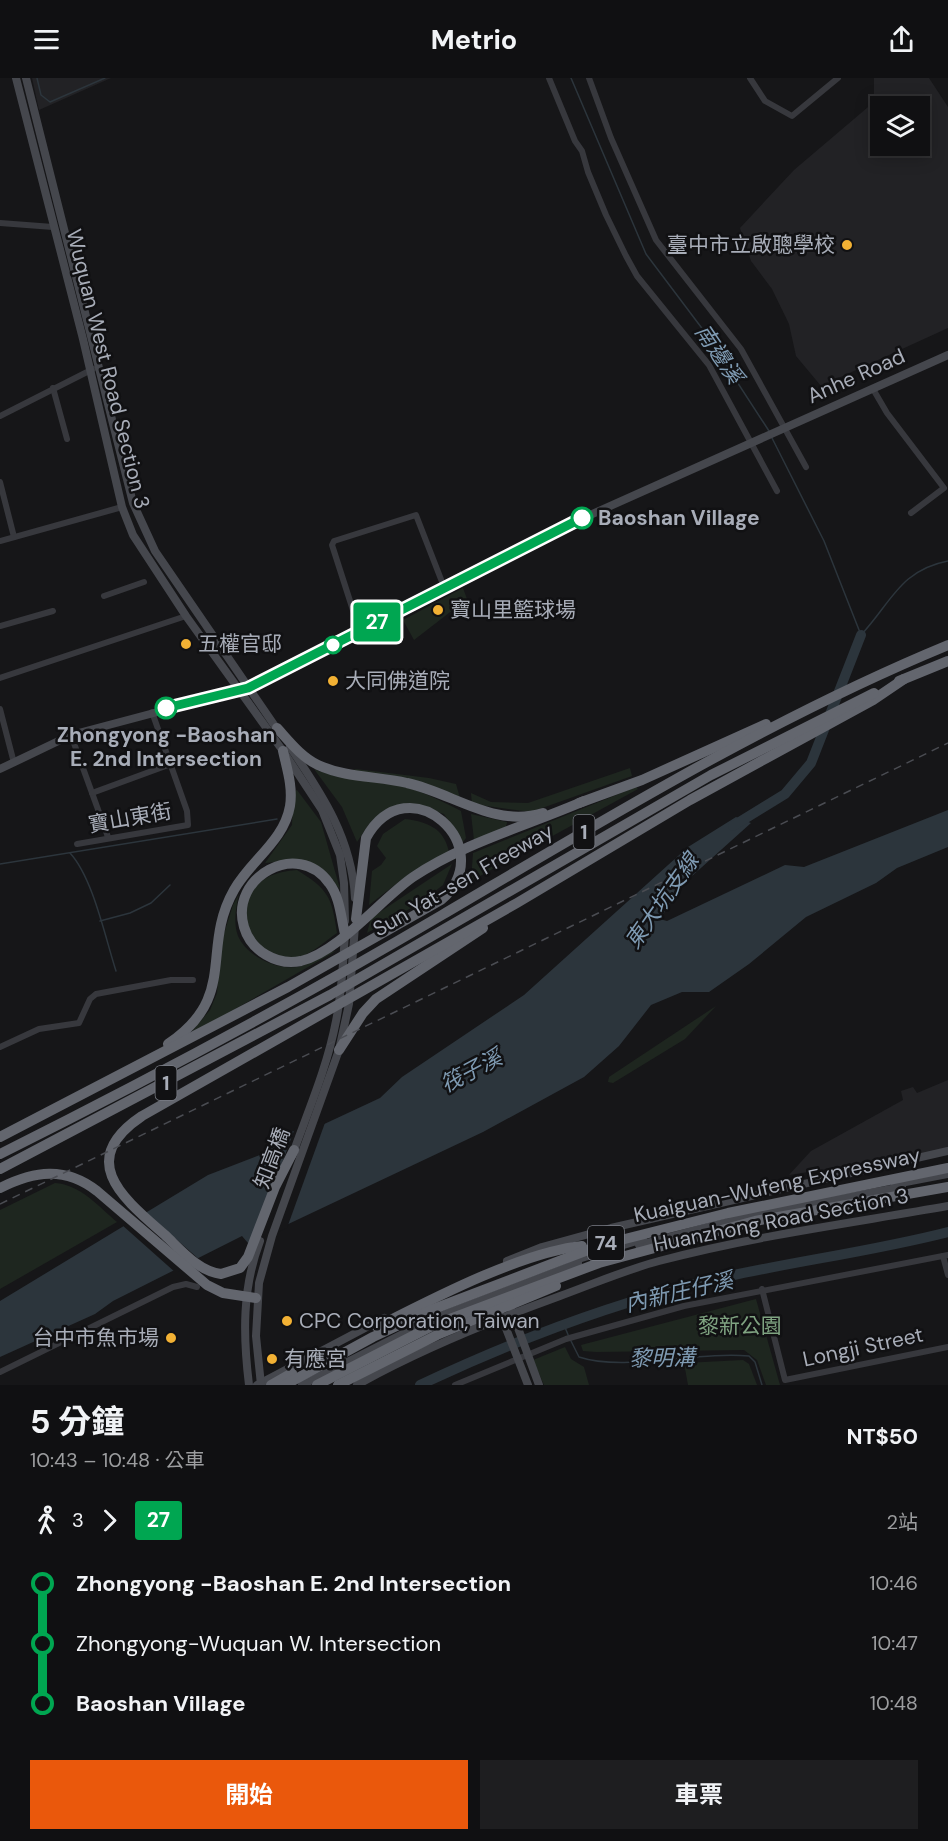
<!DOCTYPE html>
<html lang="zh-TW">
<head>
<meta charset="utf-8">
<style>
	body { margin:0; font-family:"DM Sans","Noto Sans TC",sans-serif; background:#1e1e20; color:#f1f3f6; height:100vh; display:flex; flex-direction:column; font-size:22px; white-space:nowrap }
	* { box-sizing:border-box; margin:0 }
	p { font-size:20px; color:#9c9d9f }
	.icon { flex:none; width:33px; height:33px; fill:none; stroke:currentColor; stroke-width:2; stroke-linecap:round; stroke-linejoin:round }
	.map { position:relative; height:1307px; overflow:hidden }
	.details { display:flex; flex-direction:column; background:#101012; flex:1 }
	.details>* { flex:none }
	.badge { padding:0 12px; border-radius:4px; font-size:21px; line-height:39px }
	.buttons { position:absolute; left:870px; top:18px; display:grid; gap:12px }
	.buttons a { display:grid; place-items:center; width:60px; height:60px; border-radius:0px; background:#101012; box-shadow:0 3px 15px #0003,0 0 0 2px #303032; font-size:30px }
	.map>.badge { position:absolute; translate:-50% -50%; box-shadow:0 0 0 3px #fff }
	.legs { display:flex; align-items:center; gap:9px; height:66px; padding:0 30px; font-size:20px }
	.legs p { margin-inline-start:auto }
	.headline { display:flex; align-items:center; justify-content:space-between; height:102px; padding:0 30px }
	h1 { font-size:33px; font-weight:700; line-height:45px }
	.cta { display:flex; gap:12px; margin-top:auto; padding:12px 30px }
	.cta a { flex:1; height:69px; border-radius:0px; background:#ea580c; color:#fff; font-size:24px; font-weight:700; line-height:69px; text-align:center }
	.cta a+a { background:#1e1e20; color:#f1f3f6 }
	ul { padding:0 30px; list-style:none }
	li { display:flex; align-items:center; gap:21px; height:60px; font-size:22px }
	li i { display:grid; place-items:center; width:9px; height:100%; margin:0 8px; background:currentColor }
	li i::after { content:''; width:15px; height:15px; margin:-8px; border:4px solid; border-radius:50%; background:#101012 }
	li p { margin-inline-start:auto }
	li:first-child i { background:linear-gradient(#0000 50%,currentColor 0) }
	li:last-child i { background:linear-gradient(currentColor 50%,#0000 0) }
	header { display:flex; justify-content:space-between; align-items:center; height:78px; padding:0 30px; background:#101012; font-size:27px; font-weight:700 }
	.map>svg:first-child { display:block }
	.built { fill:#222225; fill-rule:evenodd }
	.green { fill:#1e261f }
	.water { fill:#2c353c }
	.pier { fill:#161618 }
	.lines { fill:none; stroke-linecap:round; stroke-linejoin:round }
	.stream { stroke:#2c353c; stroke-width:1.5 }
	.river { stroke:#2c353c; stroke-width:10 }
	.street { stroke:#37383d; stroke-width:6 }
	.secondary { stroke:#45474d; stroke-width:8 }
	.highway { stroke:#63666e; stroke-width:10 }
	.rail { stroke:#4a4c52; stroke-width:1.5; stroke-dasharray:8 6; stroke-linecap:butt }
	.line-1-casing { stroke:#fff; stroke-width:14 }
	.line-1 { stroke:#00a651; stroke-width:9 }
	.poi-dot { fill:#f2b134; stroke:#111113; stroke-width:2 }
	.stop-1-dot { fill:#fff; stroke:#00a651; stroke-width:3 }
	.labels { text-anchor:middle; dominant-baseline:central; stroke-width:5; stroke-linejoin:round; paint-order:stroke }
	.shield { fill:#111113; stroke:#7b7e86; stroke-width:1.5 }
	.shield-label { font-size:20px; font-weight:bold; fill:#a8adb8 }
	.poi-label { font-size:21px; fill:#a8adb8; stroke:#111113; text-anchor:start }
	.street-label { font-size:21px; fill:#a8adb8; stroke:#111113 }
	.stop-label { font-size:21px; font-weight:bold; fill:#a8adb8; stroke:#111113; text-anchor:start }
	.park-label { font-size:21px; fill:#7fa381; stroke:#111113 }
	.water-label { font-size:22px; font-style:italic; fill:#7f9bb3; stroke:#111113 }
</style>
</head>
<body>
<header><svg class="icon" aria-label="menu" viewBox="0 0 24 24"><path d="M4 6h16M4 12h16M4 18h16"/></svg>Metrio<svg class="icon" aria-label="share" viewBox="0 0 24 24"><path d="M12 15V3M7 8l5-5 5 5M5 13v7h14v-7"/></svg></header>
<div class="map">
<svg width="948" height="1307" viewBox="0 0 948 1307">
	<rect width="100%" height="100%" fill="#161618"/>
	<g class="built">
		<path d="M32 0H111L39 32Z"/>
		<path d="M874 0H929L948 29V250L821 308 796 278 789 246 772 211 751 183 740 150 794 92 874 24ZM880 28H920V68H880Z"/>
		<path d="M948 1002V1072L789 1097 811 1073 903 1022 901 1013 913 1009 917 1015Z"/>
	</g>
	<g class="green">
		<path d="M463 510 467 521 414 562 403 542Z"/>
		<path d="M630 690 632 698 531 734 472 726 471 715 491 724 528 725Z"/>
		<path d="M314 691C341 702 360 700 387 705 414 709 438 721 461 733L466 760 463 764 444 736 407 725 384 735 369 746 357 764 342 729Z"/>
		<path d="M356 691 429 700 456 706 460 720 353 692Z"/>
		<path d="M636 709 638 711 471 803 473 775Z"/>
		<path d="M297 712 321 744 340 811C315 786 300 780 265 785L292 747 293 714Z"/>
		<path d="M471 736 507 744 506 749 474 762Z"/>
		<path d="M405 741C428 744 444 750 449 774L409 796 369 827 372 793 381 787 386 780 377 768 383 756Z"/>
		<path d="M452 786 443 807 418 826 367 855 371 840Z"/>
		<path d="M297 792C328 811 332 819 337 855 324 864 309 879 293 880 239 882 220 796 297 792Z"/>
		<path d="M239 816C236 828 233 845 238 858 247 879 280 894 302 888 313 884 324 875 336 873L188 958 210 932 217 915 221 865 233 827Z"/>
		<path d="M716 928 685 961 613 1005 608 1004 609 999Z"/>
		<path d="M55 1105C81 1107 98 1128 117 1144L0 1211V1132Z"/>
		<path d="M756 1221 780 1307H766L757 1282 744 1272 596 1274 583 1273 581 1267Z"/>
		<path d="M565 1269 571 1281 584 1289 589 1307H544L533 1282Z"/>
		<path d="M743 1282 749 1286 757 1307H688L684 1285Z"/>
	</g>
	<path class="water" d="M948 732V769L897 790 876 805 806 839 749 886 709 914H682L651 927 619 968 584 999 483 1054 248 1165 242 1158 113 1223 95 1236 0 1279V1223L208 1097 265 1075 282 1057 306 1049 320 1048 380 1020 402 999 524 917 688 769 736 739 751 745 682 807 660 841 667 843 785 787 804 789Z"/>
	<g class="pier">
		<path d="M326 1042 287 1150 252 1166 295 1050Z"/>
		<path d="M145 1134 200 1182 199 1183 176 1195 122 1147Z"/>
	</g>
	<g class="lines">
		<g class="stream">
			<path d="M37 0 41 17 50 24 105 0"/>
			<path d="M571 0 646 176 704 253 769 353"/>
			<path d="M772 360 824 463 861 557C891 525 900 492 948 483"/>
			<path d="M70 775C93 800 105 859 116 893"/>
			<path d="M0 786 277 741"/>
			<path d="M100 843 130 835 151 825 170 807"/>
			<path d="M564 1247 569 1259"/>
			<path d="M571 1263 579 1279C624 1294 698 1273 749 1278L755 1284 762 1307"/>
		</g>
		<g class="river">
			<path d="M733 748 785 716 811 685 861 557"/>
			<path d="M420 1307C509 1265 602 1229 698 1205 780 1185 866 1175 948 1154"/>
		</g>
		<g class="street">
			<path d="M549 0 575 63 582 73 588 94 606 137 626 178 637 198 709 287 777 413"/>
			<path d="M589 0 611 60 656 162 741 271 806 389"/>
			<path d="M750 0 765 23 792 38 838 0"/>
			<path d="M0 145 53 149"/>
			<path d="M53 310 67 361"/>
			<path d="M873 311 887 335 944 410 911 435"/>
			<path d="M0 338 93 291"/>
			<path d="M0 404 14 459"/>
			<path d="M0 463 122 429"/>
			<path d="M104 518 144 504"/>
			<path d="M0 548 53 533"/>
			<path d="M360 554 332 467 334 463 416 437 444 509"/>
			<path d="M0 600 186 538"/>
			<path d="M0 631 14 685"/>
			<path d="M71 657 108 759"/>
			<path d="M92 715 171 686"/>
			<path d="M77 766 188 747 187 733 152 634"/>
			<path d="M0 969 39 951 79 945 90 921 96 916 171 902H193"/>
			<path d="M943 1178 948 1197"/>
			<path d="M762 1211 785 1302 948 1269"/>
			<path d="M0 1294 173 1209 186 1206 197 1209"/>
			<path d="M455 1307 566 1261 684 1228 948 1177"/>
		</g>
		<g class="secondary">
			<path d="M16 0 83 261 122 429 133 457 186 538 283 673 322 732 340 777 344 805 345 843"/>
			<path d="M26 0 133 425 155 473 279 654"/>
			<path d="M290 669C322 716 352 761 355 820"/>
			<path d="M0 691 71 657 248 610 561 450 948 277"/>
			<path d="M292 1078C308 1033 327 990 336 943 342 914 343 884 345 856"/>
			<path d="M895 1106 948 1096"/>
			<path d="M639 1167 753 1137 902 1109"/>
			<path d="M507 1183 542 1169 611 1150 948 1073"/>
			<path d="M572 1183 643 1161"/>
			<path d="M511 1231 539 1307"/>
			<path d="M500 1235 528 1307"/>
			<path d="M249 1307C243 1258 242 1210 260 1163"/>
			<path d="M257 1307 384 1240"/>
			<path d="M261 1307 256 1258 259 1205 272 1158 339 972 349 926 355 848"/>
			<path d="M302 1307 432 1241 578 1185"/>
			<path d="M357 1307C421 1271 491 1243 560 1218 593 1206 625 1192 659 1183 753 1158 852 1145 948 1128"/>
		</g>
		<g class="highway">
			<path d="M899 603 948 583"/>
			<path d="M277 650C289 663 301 679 318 687 346 700 378 698 407 705 453 715 494 750 543 735"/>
			<path d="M579 725 642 702 766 646"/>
			<path d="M345 856C341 840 340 819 329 805 298 761 229 799 244 849 251 873 277 888 301 883 339 874 381 821 413 799 463 765 529 747 584 723"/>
			<path d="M168 966C239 918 200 872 234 812 251 782 284 763 290 728 293 709 287 691 283 673"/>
			<path d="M339 972 363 935 376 921 483 850"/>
			<path d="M0 1059 288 909 441 822C502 770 408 684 366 760L356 841"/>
			<path d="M294 1072 275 1109 248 1179 240 1190 221 1196C198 1193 181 1172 165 1157 124 1121 75 1083 142 1038L517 825 690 722 873 622 904 601"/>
			<path d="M0 1076C150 1001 298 922 442 837 607 740 771 640 948 567"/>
			<path d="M0 1091 330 917 711 697 874 615"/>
			<path d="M0 1110C34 1093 65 1088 97 1113L207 1207 223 1215 256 1220"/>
			<path d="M377 1249C432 1221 522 1174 582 1168"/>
			<path d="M271 1307 292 1295"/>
			<path d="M285 1307 373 1259 431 1232 601 1167 728 1135 948 1090"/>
			<path d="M317 1307 434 1247 599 1185 755 1143 948 1109"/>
			<path d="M338 1307 437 1257 556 1208"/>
		</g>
		<path class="rail" d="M0 1126 948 665"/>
	</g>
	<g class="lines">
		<g class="line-1-casing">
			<path id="line-1" d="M166 630 248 610 582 440"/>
		</g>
		<use href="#line-1" class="line-1"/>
	</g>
	<g class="poi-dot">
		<circle cx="847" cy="167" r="6"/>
		<circle cx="438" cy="532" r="6"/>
		<circle cx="186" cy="566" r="6"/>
		<circle cx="333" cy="603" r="6"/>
		<circle cx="287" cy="1243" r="6"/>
		<circle cx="171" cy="1260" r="6"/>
		<circle cx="272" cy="1281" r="6"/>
	</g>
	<g class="stop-1-dot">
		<circle cx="582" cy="440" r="10"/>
		<circle cx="333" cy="567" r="8"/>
		<circle cx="166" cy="630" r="10"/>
	</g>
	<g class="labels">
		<g class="shield">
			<rect x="573.5" y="737" width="21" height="34" rx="4.5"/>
			<rect x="155.5" y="988" width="21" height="34" rx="4.5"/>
			<rect x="588" y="1148" width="36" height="34" rx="4.5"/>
		</g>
		<g class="shield-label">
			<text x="584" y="754">1</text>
			<text x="166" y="1005">1</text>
			<text x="606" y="1165">74</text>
		</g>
		<g class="poi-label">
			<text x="835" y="167" text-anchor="end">臺中市立啟聰學校</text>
			<text x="450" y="532">寶山里籃球場</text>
			<text x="198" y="566">五權官邸</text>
			<text x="345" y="603">大同佛道院</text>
			<text x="299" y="1243">CPC Corporation, Taiwan</text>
			<text x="159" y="1260" text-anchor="end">台中市魚市場</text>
			<text x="284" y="1281">有應宮</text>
		</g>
		<g class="street-label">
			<text transform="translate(108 291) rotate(76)">Wuquan West Road Section 3</text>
			<text transform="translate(856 298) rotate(-24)">Anhe Road</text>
			<text transform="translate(130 740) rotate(-10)">寶山東街</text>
			<text transform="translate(463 802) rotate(-30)">Sun Yat-sen Freeway</text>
			<text transform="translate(272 1080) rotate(-69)">知高橋</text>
			<text transform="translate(777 1107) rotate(-12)">Kuaiguan-Wufeng Expressway</text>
			<text transform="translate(781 1142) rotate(-11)">Huanzhong Road Section 3</text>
			<text transform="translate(863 1269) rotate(-12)">Longji Street</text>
		</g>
		<g class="stop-label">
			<text x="598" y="440">Baoshan Village</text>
			<text x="166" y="657" text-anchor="middle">Zhongyong -Baoshan<tspan x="166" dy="24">E. 2nd Intersection</tspan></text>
		</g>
		<g class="park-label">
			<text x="740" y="1248">黎新公園</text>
		</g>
		<g class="water-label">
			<text transform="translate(719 276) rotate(56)">南邊溪</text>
			<text transform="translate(662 823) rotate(-55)">東大坑支線</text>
			<text transform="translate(471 993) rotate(-28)">筏子溪</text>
			<text transform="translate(679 1214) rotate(-13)">內新庄仔溪</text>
			<text transform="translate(662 1280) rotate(-1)">黎明溝</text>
		</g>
	</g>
</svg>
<div class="buttons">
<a><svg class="icon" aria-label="layers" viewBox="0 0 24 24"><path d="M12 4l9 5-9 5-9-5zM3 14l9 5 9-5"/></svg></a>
</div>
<b class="badge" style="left:377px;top:544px;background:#00a651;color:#fff">27</b>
</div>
<section class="details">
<div class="headline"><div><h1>5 分鐘</h1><p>10:43 – 10:48 · 公車</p></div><b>NT$50</b></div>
<div class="legs"><svg class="icon" aria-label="walk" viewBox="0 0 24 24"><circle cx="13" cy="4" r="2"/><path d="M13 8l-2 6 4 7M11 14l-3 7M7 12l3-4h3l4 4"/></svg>3<svg class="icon" aria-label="forward" viewBox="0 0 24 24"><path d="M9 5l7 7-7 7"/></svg><b class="badge" style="background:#00a651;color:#fff">27</b><p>2站</p></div>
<ul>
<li><i style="color:#00a651"></i><b>Zhongyong -Baoshan E. 2nd Intersection</b><p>10:46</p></li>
<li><i style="color:#00a651"></i><span>Zhongyong-Wuquan W. Intersection</span><p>10:47</p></li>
<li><i style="color:#00a651"></i><b>Baoshan Village</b><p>10:48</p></li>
</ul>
<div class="cta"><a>開始</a><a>車票</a></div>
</section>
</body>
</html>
